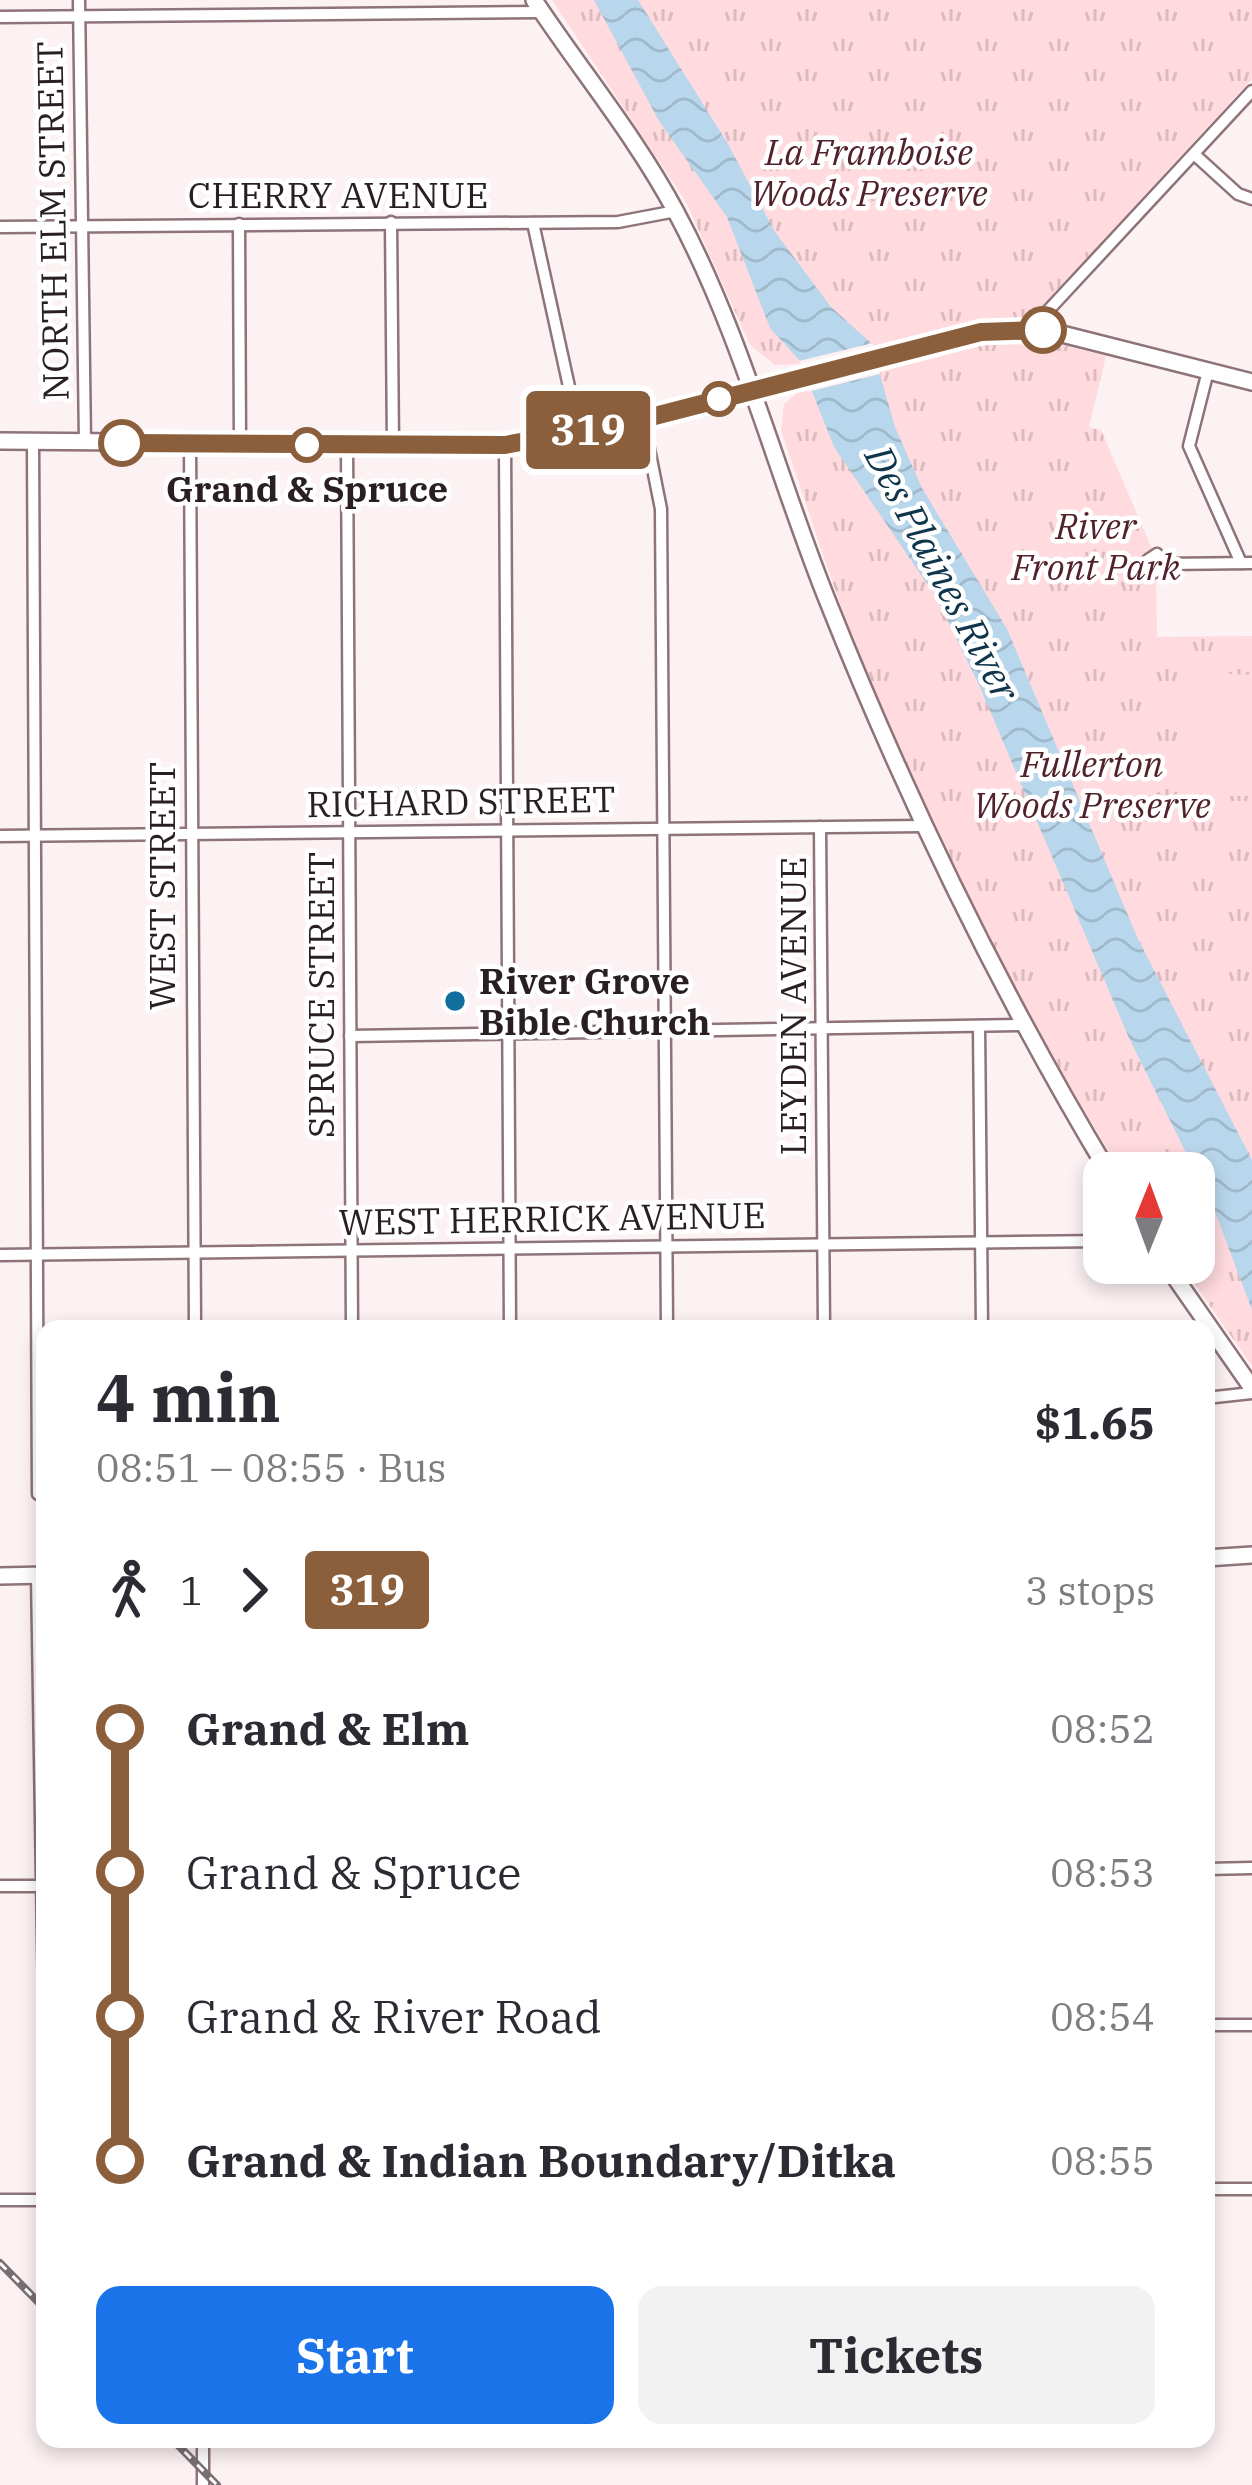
<!DOCTYPE html>
<html lang="en">
<head>
<meta charset="utf-8">
<style>
	body { margin:0; font-family:"IBM Plex Serif",serif; background:#f2f2f3; color:#2b2b33; height:100vh; display:flex; flex-direction:column; font-size:45px; white-space:nowrap }
	* { box-sizing:border-box; margin:0 }
	p { font-size:39px; color:#7c7c81 }
	.icon { flex:none; width:66px; height:66px; fill:none; stroke:currentColor; stroke-width:2; stroke-linecap:round; stroke-linejoin:round }
	.map { position:relative; flex:1; overflow:hidden }
	.drawer { position:absolute; left:36px; top:1320px; width:1179px; height:1128px; display:flex; flex-direction:column; background:#fff; border-radius:24px; box-shadow:0 6px 18px #0003 }
	.drawer>* { flex:none }
	.badge { padding:0 24px; border-radius:9px; font-size:42px; line-height:78px }
	.needle { width:78px; rotate:1deg }
	.fabs { position:absolute; left:1083px; top:1152px; display:grid; gap:24px }
	.fabs a { display:grid; place-items:center; width:132px; height:132px; border-radius:24px; background:#fff; box-shadow:0 6px 18px #0003; font-size:60px }
	.map>.badge { position:absolute; translate:-50% -50%; box-shadow:0 0 0 6px #fff }
	.legs { display:flex; align-items:center; gap:18px; height:132px; padding:0 60px; font-size:39px }
	.legs p { margin-inline-start:auto }
	.head { display:flex; align-items:center; justify-content:space-between; height:204px; padding:0 60px }
	h1 { font-size:66px; font-weight:700; line-height:90px }
	.button { display:flex; gap:24px; margin-top:auto; padding:24px 60px }
	.button a { flex:1; height:138px; border-radius:24px; background:#1a73e8; color:#fff; font-size:48px; font-weight:700; line-height:138px; text-align:center }
	.button a+a { background:#f2f2f3; color:#2b2b33 }
	ul { padding:0 60px; list-style:none }
	li { display:flex; align-items:center; gap:42px; height:144px; font-size:45px }
	li i { display:grid; place-items:center; width:18px; height:100%; margin:0 15px; background:currentColor }
	li i::after { content:''; width:30px; height:30px; margin:-15px; border:9px solid; border-radius:50%; background:#fff }
	li p { margin-inline-start:auto }
	li:first-child i { background:linear-gradient(#0000 50%,currentColor 0) }
	li:last-child i { background:linear-gradient(currentColor 50%,#0000 0) }
	.map>svg:first-child { display:block }
	.park { fill:url(#park-tufts) }
	.pitch { fill:#ffdade }
	.water { fill:url(#water-waves) }
	.pier { fill:#fdf2f3 }
	.lines { fill:none; stroke-linecap:round; stroke-linejoin:round }
	.street-casing { stroke:#8e7478; stroke-width:15 }
	.secondary-casing { stroke:#8e7478; stroke-width:20 }
	.street { stroke:#fff; stroke-width:10 }
	.secondary { stroke:#fff; stroke-width:15 }
	.rail-casing { stroke:#796f70; stroke-width:8 }
	.rail { stroke:#fff; stroke-width:3; stroke-dasharray:9; stroke-linecap:butt }
	.line-1-casing { stroke:#fff; stroke-width:27 }
	.line-1 { stroke:#8b5e3c; stroke-width:18 }
	.stop-1-dot { fill:#fff; stroke:#8b5e3c; stroke-width:6 }
	.poi-dot { fill:#116e9d; stroke:#fff; stroke-width:4.5 }
	.labels { text-anchor:middle; dominant-baseline:central; stroke-width:9; stroke-linejoin:round; paint-order:stroke }
	.park-label { font-size:36px; font-style:italic; fill:#52222c; stroke:#fff }
	.street-label { font-size:36px; fill:#291f20; stroke:#fff }
	.stop-label { font-size:36px; font-weight:bold; fill:#291f20; stroke:#fff }
	.poi-label { font-size:36px; font-weight:bold; fill:#291f20; stroke:#fff; text-anchor:start }
	.water-label { font-size:39px; font-style:italic; fill:#0e354b; stroke:#fff }
</style>
</head>
<body>
<div class="map">
<svg width="1252" height="2485" viewBox="0 0 1252 2485">
	<defs>
		<pattern id="park-tufts" width="24" height="20" patternUnits="userSpaceOnUse" patternTransform="scale(3)"><rect width="24" height="20" fill="#ffdade"/><path d="M3 7l-1-3M5 7V3M7 7l1-3M15 17l-1-3M17 17v-4M19 17l1-3" fill="none" stroke="#dbbbbe"/></pattern>
		<pattern id="water-waves" width="16" height="10" patternUnits="userSpaceOnUse" patternTransform="scale(3)"><rect width="16" height="10" fill="#b9d7ec"/><path d="M0 5q4-4 8 0t8 0" fill="none" stroke="#9fb8ca"/></pattern>
	</defs>
	<rect width="100%" height="100%" fill="#fdf2f3"/>
	<g class="park">
		<path d="M552 0H1252V79L1032 317 952 327 800 364 775 365 750 345 686 202Z"/>
		<path d="M1000 338 1043 340 1106 356 1089 427 1101 430 1153 551 1143 564 1156 575 1157 637 1252 636V1366L1180 1263H1194V1173H1122C1022 1012 936 841 864 665 832 589 809 509 781 431L784 404 797 393Z"/>
	</g>
	<path class="pitch" d="M1184 672 1252 675V796H1188Z"/>
	<path class="water" d="M594 0H638L728 144 775 232 831 307 871 343 895 427 922 488 1007 629 1138 939 1252 1160V1310L1214 1209 1129 1038 979 685 936 597 834 447 800 361 770 328 727 217 659 121Z"/>
	<path class="pier" d="M873 343 880 374 807 392 799 361Z"/>
	<g class="lines">
		<g class="street-casing">
			<g id="street">
				<path d="M79 0 85 442"/>
				<path d="M0 17 542 12"/>
				<path d="M1194 154 1238 194 1252 199"/>
				<path d="M391 222 393 446"/>
				<path d="M533 223 579 432"/>
				<path d="M239 224 240 444"/>
				<path d="M0 227 618 222 676 211"/>
				<path d="M1040 329 1044 315 1252 91"/>
				<path d="M1208 371 1189 446 1241 563"/>
				<path d="M643 419 661 509 667 1329"/>
				<path d="M33 441 38 1494"/>
				<path d="M190 443 195 1329"/>
				<path d="M347 445 352 1329"/>
				<path d="M505 445 510 1329"/>
				<path d="M1166 564 1157 554 1148 560 1155 572 1166 564 1252 563"/>
				<path d="M820 827 824 1329"/>
				<path d="M0 836 923 826"/>
				<path d="M979 1026 982 1329"/>
				<path d="M350 1036 1021 1025"/>
				<path d="M0 1255 1104 1241"/>
				<path d="M1206 1398 1252 1393"/>
				<path d="M37 1575 45 2063"/>
				<path d="M1206 1869 1252 1868"/>
				<path d="M0 1886H45"/>
				<path d="M1206 2025H1252"/>
				<path d="M1206 2189H1252"/>
				<path d="M0 2200H45"/>
				<path d="M203 2439V2485"/>
			</g>
		</g>
		<g class="secondary-casing">
			<g id="secondary">
				<path d="M534 0C581 71 636 137 676 212 742 335 776 473 828 602 907 800 999 990 1109 1173"/>
				<path d="M0 441 505 445 643 419 1004 328 1058 333 1252 382"/>
				<path d="M1165 1263 1252 1388"/>
				<path d="M1206 1558 1252 1555"/>
				<path d="M0 1576 45 1575"/>
			</g>
		</g>
		<use href="#street" class="street"/>
		<use href="#secondary" class="secondary"/>
		<g class="rail-casing">
			<g id="rail">
				<path d="M0 2263 45 2309"/>
				<path d="M172 2439 217 2485"/>
			</g>
		</g>
		<use href="#rail" class="rail"/>
	</g>
	<g class="lines">
		<g class="line-1-casing">
			<path id="line-1" d="M122 443 505 445 643 419 981 332 1043 330"/>
		</g>
		<use href="#line-1" class="line-1"/>
	</g>
	<g class="stop-1-dot">
		<circle cx="1043" cy="330" r="21"/>
		<circle cx="719" cy="399" r="15"/>
		<circle cx="122" cy="443" r="21"/>
		<circle cx="307" cy="445" r="15"/>
	</g>
	<circle class="poi-dot" cx="455" cy="1001" r="12"/>
	<g class="labels">
		<g class="park-label">
			<text x="869" y="151">La Framboise<tspan x="869" dy="41">Woods Preserve</tspan></text>
			<text x="1096" y="525">River<tspan x="1096" dy="41">Front Park</tspan></text>
			<text x="1092" y="763">Fullerton<tspan x="1092" dy="41">Woods Preserve</tspan></text>
		</g>
		<g class="street-label">
			<text x="338" y="194">CHERRY AVENUE</text>
			<text transform="translate(52 221) rotate(-91)">NORTH ELM STREET</text>
			<text transform="translate(461 801) rotate(-1)">RICHARD STREET</text>
			<text transform="translate(161 886) rotate(-90)">WEST STREET</text>
			<text transform="translate(320 995) rotate(-90)">SPRUCE STREET</text>
			<text transform="translate(792 1006) rotate(-90)">LEYDEN AVENUE</text>
			<text transform="translate(552 1218) rotate(-1)">WEST HERRICK AVENUE</text>
		</g>
		<g class="stop-label">
			<text x="307" y="488">Grand &amp; Spruce</text>
		</g>
		<g class="poi-label">
			<text x="479" y="980">River Grove<tspan x="479" dy="41">Bible Church</tspan></text>
		</g>
		<g class="water-label">
			<text transform="translate(943 573) rotate(62)">Des Plaines River</text>
		</g>
	</g>
</svg>
<div class="fabs">
<a><svg class="needle" viewBox="-14 -14 28 28"><path d="M0-13l5 13h-10z" fill="#e53935"/><path d="M0 13l5-13h-10z" fill="#7c7c81"/></svg></a>
</div>
<b class="badge" style="left:588px;top:430px;background:#8b5e3c;color:#fff">319</b>
<section class="drawer">
<div class="head"><div><h1>4 min</h1><p>08:51 – 08:55 · Bus</p></div><b>$1.65</b></div>
<div class="legs"><svg class="icon" aria-label="walk" viewBox="0 0 24 24"><circle cx="13" cy="4" r="2"/><path d="M13 8l-2 6 4 7M11 14l-3 7M7 12l3-4h3l4 4"/></svg>1<svg class="icon" aria-label="forward" viewBox="0 0 24 24"><path d="M9 5l7 7-7 7"/></svg><b class="badge" style="background:#8b5e3c;color:#fff">319</b><p>3 stops</p></div>
<ul>
<li><i style="color:#8b5e3c"></i><b>Grand &amp; Elm</b><p>08:52</p></li>
<li><i style="color:#8b5e3c"></i><span>Grand &amp; Spruce</span><p>08:53</p></li>
<li><i style="color:#8b5e3c"></i><span>Grand &amp; River Road</span><p>08:54</p></li>
<li><i style="color:#8b5e3c"></i><b>Grand &amp; Indian Boundary/Ditka</b><p>08:55</p></li>
</ul>
<div class="button"><a>Start</a><a>Tickets</a></div>
</section>
</div>
</body>
</html>
